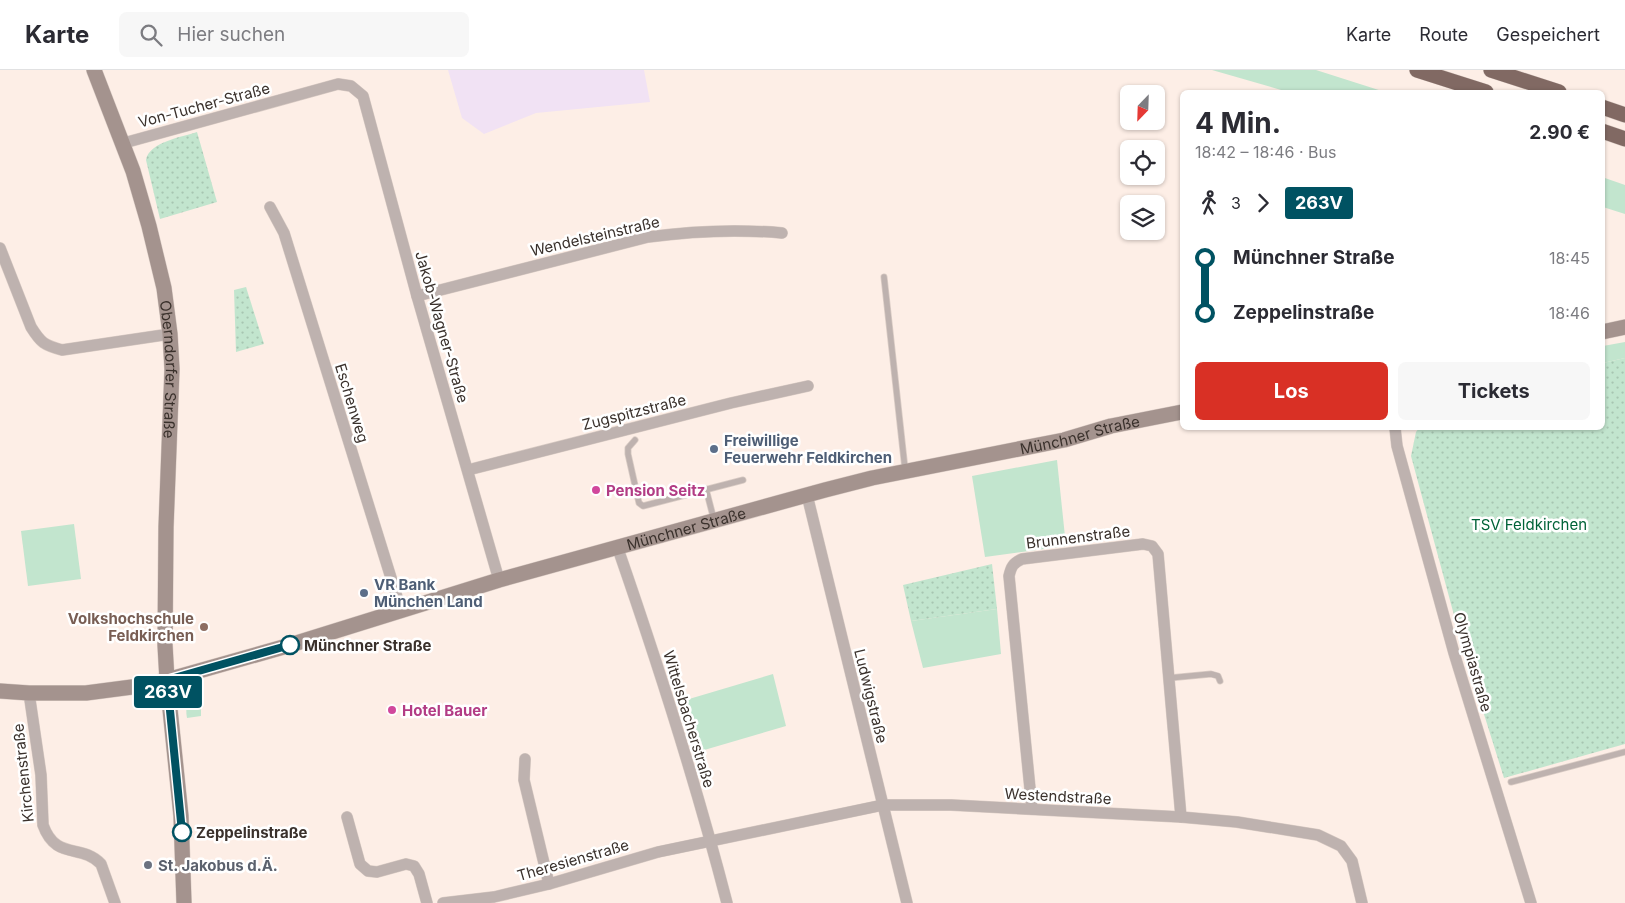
<!DOCTYPE html>
<html lang="de">
<head>
<meta charset="utf-8">
<style>
	body { margin:0; font-family:Inter,sans-serif; background:#f7f7f7; color:#2b2b33; height:100vh; display:flex; flex-direction:column; font-size:19px; white-space:nowrap }
	* { box-sizing:border-box; margin:0 }
	p { font-size:16px; color:#7c7c81 }
	.icon { flex:none; width:28px; height:28px; fill:none; stroke:currentColor; stroke-width:2; stroke-linecap:round; stroke-linejoin:round }
	.map { position:relative; flex:1; overflow:hidden }
	.details { position:absolute; left:1180px; top:20px; width:425px; height:340px; display:flex; flex-direction:column; background:#fff; border-radius:8px; box-shadow:0 1px 4px #0004 }
	.details>* { flex:none }
	.badge { padding:0 10px; border-radius:4px; font-size:18px; line-height:32px }
	.needle { width:32px; rotate:203deg }
	.controls { position:absolute; left:1120px; top:15px; display:grid; gap:10px }
	.controls a { display:grid; place-items:center; width:45px; height:45px; border-radius:8px; background:#fff; box-shadow:0 1px 4px #0004; font-size:25px }
	.map>.badge { position:absolute; translate:-50% -50%; box-shadow:0 0 0 2px #fff }
	.legs { display:flex; align-items:center; gap:8px; height:55px; padding:0 15px; font-size:16px }
	.legs p { margin-inline-start:auto }
	.headline { display:flex; align-items:center; justify-content:space-between; height:85px; padding:0 15px }
	h1 { font-size:28px; font-weight:700; line-height:38px }
	.action { display:flex; gap:10px; margin-top:auto; padding:10px 15px }
	.action a { flex:1; height:58px; border-radius:8px; background:#d93025; color:#fff; font-size:20px; font-weight:700; line-height:58px; text-align:center }
	.action a+a { background:#f7f7f7; color:#2b2b33 }
	ul { padding:0 15px; list-style:none }
	li { display:flex; align-items:center; gap:18px; height:55px; font-size:19px }
	li i { display:grid; place-items:center; width:8px; height:100%; margin:0 6px; background:currentColor }
	li i::after { content:''; width:12px; height:12px; margin:-6px; border:4px solid; border-radius:50%; background:#fff }
	li p { margin-inline-start:auto }
	li:first-child i { background:linear-gradient(#0000 50%,currentColor 0) }
	li:last-child i { background:linear-gradient(currentColor 50%,#0000 0) }
	header { display:flex; align-items:center; gap:30px; box-sizing:border-box; height:70px; padding:0 25px; background:#fff; border-bottom:1px solid #e1e1e2 }
	header strong { font-size:24px }
	nav { display:flex; gap:28px; margin-inline-start:auto; font-size:18px }
	.search { width:350px; height:45px; background:#f7f7f7; display:flex; align-items:center; gap:12px; box-sizing:border-box; padding:0 18px; border-radius:8px; color:#7c7c81; font-size:19px }
	.map>svg:first-child { display:block }
	.industrial { fill:#f1e2f4 }
	.grass { fill:#c2e5ce }
	.park { fill:url(#park-dots) }
	.lines { fill:none; stroke-linecap:round; stroke-linejoin:round }
	.lane-casing { stroke:#daccc5; stroke-width:7 }
	.street-casing { stroke:#daccc5; stroke-width:12 }
	.secondary-casing { stroke:#daccc5; stroke-width:16 }
	.highway-casing { stroke:#daccc5; stroke-width:16 }
	.lane { stroke:#beb2af; stroke-width:5.5 }
	.street { stroke:#beb2af; stroke-width:11 }
	.secondary { stroke:#a4938e; stroke-width:15 }
	.highway { stroke:#816963; stroke-width:15 }
	.line-1-casing { stroke:#fff; stroke-width:11 }
	.line-1 { stroke:#005262; stroke-width:8 }
	.service-dot { fill:#5c6f8a; stroke:#fff; stroke-width:2 }
	.hotel-dot { fill:#d1479c; stroke:#fff; stroke-width:2 }
	.education-dot { fill:#8d6e63; stroke:#fff; stroke-width:2 }
	.stop-1-dot { fill:#fff; stroke:#005262; stroke-width:2.5 }
	.worship-dot { fill:#6b7280; stroke:#fff; stroke-width:2 }
	.labels { text-anchor:middle; dominant-baseline:central; stroke-width:5; stroke-linejoin:round; paint-order:stroke }
	.street-label { font-size:15px; fill:#3a312c; stroke:#fff }
	.service-label { font-size:15px; font-weight:bold; fill:#4e5e75; stroke:#fff; text-anchor:start }
	.hotel-label { font-size:15px; font-weight:bold; fill:#b23c85; stroke:#fff; text-anchor:start }
	.park-label { font-size:15px; fill:#006338; stroke:#fff }
	.education-label { font-size:15px; font-weight:bold; fill:#785e54; stroke:#fff; text-anchor:end }
	.stop-label { font-size:15px; font-weight:bold; fill:#3a312c; stroke:#fff; text-anchor:start }
	.worship-label { font-size:15px; font-weight:bold; fill:#5b616d; stroke:#fff; text-anchor:start }
</style>
</head>
<body>
<header>
<strong>Karte</strong>
<div class="search"><svg class="icon" aria-label="search" viewBox="0 0 24 24"><circle cx="10" cy="10" r="6"/><path d="M15 15l6 6"/></svg>Hier suchen</div>
<nav><a>Karte</a><a>Route</a><a>Gespeichert</a></nav>
</header>
<div class="map">
<svg width="1625" height="833" viewBox="0 0 1625 833">
	<defs>
		<pattern id="park-dots" width="8" height="8" patternUnits="userSpaceOnUse" patternTransform="scale(1.25)"><rect width="8" height="8" fill="#c2e5ce"/><path d="M2 2h.1M6 6h.1" fill="none" stroke="#a7c5b1" stroke-width="1.8" stroke-linecap="round"/></pattern>
	</defs>
	<rect width="100%" height="100%" fill="#fdeee6"/>
	<path class="industrial" d="M448 0H644L650 32 536 43 484 64 462 48Z"/>
	<g class="grass">
		<path d="M1212 0H1316L1385 22H1288Z"/>
		<path d="M1602 107 1625 115V144L1603 137Z"/>
		<path d="M1625 272V288L1603 293V276Z"/>
		<path d="M1057 390 1066 476 985 487 972 406Z"/>
		<path d="M74 454 81 509 28 516 21 461Z"/>
		<path d="M997 539 1001 584 923 598 911 551Z"/>
		<path d="M773 604 786 656 694 683 679 632Z"/>
		<path d="M196 624 201 638V646L187 648C185 637 187 630 196 624Z"/>
	</g>
	<g class="park">
		<path d="M197 62 217 132 160 149 146 90C149 72 182 67 197 62Z"/>
		<path d="M246 217 264 274 236 282 234 220Z"/>
		<path d="M1625 288V674L1504 708 1461 571 1411 386 1416 362 1419 358H1602L1603 293Z"/>
		<path d="M992 494 997 539 911 551 903 515Z"/>
	</g>
	<g class="lines">
		<g class="lane-casing">
			<g id="lane">
				<path d="M884 207 905 399"/>
				<path d="M635 370 628 378V384L639 433 643 436 743 410"/>
				<path d="M706 419 714 450"/>
				<path d="M1169 608 1211 604 1218 606 1220 611"/>
				<path d="M1511 712 1625 682"/>
			</g>
		</g>
		<g class="street-casing">
			<g id="street">
				<path d="M124 73 338 14 351 16 363 26 417 226 499 510"/>
				<path d="M270 137 284 163 401 540"/>
				<path d="M0 178 31 257C41 273 44 275 62 280L170 264"/>
				<path d="M417 226 648 167C692 161 738 159 782 163"/>
				<path d="M1395 358 1397 376 1454 583 1531 833"/>
				<path d="M468 400 731 333 808 316"/>
				<path d="M807 425 907 833"/>
				<path d="M617 476C658 594 696 713 727 833"/>
				<path d="M29 623 41 705 43 755C56 791 81 773 101 794L115 833"/>
				<path d="M525 689 524 710 549 814"/>
				<path d="M1032 739 1009 506C1011 497 1013 493 1022 489L1143 474 1152 476 1158 484 1181 747"/>
				<path d="M347 747 360 794 368 801 377 802 406 794 414 796 419 804 427 833"/>
				<path d="M443 833 494 827 549 814 658 782 883 735H951L1181 747 1237 752 1318 765 1341 776 1352 791 1362 833"/>
			</g>
		</g>
		<g class="secondary-casing">
			<g id="secondary">
				<path id="s1" d="M94 0 133 101 149 156 164 218 170 264 172 299 166 457 165 575 167 610 181 746 184 833"/>
				<path d="M1602 262 1625 257"/>
				<path id="s2" d="M0 621 29 623H86L132 617 167 610 287 576 499 510 825 420 872 408 1064 370 1111 356 1182 342"/>
			</g>
		</g>
		<g class="highway-casing">
			<g id="highway">
				<path d="M1417 0 1486 22"/>
				<path d="M1491 0 1559 22"/>
				<path d="M1602 37 1625 45"/>
				<path d="M1602 61 1625 69"/>
			</g>
		</g>
		<use href="#lane" class="lane"/>
		<use href="#street" class="street"/>
		<use href="#secondary" class="secondary"/>
		<use href="#highway" class="highway"/>
	</g>
	<g class="lines">
		<g class="line-1-casing">
			<path id="line-1" d="M182 762 167 610 290 575"/>
		</g>
		<use href="#line-1" class="line-1"/>
	</g>
	<g class="service-dot">
		<circle cx="714" cy="379" r="5"/>
		<circle cx="364" cy="523" r="5"/>
	</g>
	<g class="hotel-dot">
		<circle cx="596" cy="420" r="5"/>
		<circle cx="392" cy="640" r="5"/>
	</g>
	<circle class="education-dot" cx="204" cy="557" r="5"/>
	<g class="stop-1-dot">
		<circle cx="290" cy="575" r="9"/>
		<circle cx="182" cy="762" r="9"/>
	</g>
	<circle class="worship-dot" cx="148" cy="795" r="5"/>
	<g class="labels">
		<g class="street-label">
			<text transform="translate(204 35) rotate(-15)">Von-Tucher-Straße</text>
			<text transform="translate(595 166) rotate(-13)">Wendelsteinstraße</text>
			<text transform="translate(442 257) rotate(74)">Jakob-Wagner-Straße</text>
			<text stroke="none"><textPath href="#s1" startOffset="311">Oberndorfer Straße</textPath></text>
			<text transform="translate(352 333) rotate(73)">Eschenweg</text>
			<text transform="translate(634 342) rotate(-14)">Zugspitzstraße</text>
			<text stroke="none"><textPath href="#s2" startOffset="1114">Münchner Straße</textPath></text>
			<text stroke="none"><textPath href="#s2" startOffset="709">Münchner Straße</textPath></text>
			<text transform="translate(1078 467) rotate(-7)">Brunnenstraße</text>
			<text transform="translate(1473 592) rotate(74)">Olympiastraße</text>
			<text transform="translate(871 626) rotate(76)">Ludwigstraße</text>
			<text transform="translate(689 649) rotate(73)">Wittelsbacherstraße</text>
			<text transform="translate(23 703) rotate(-96)">Kirchenstraße</text>
			<text transform="translate(1058 726) rotate(3)">Westendstraße</text>
			<text transform="translate(573 790) rotate(-16)">Theresienstraße</text>
		</g>
		<g class="service-label">
			<text x="724" y="370">Freiwillige<tspan x="724" dy="17">Feuerwehr Feldkirchen</tspan></text>
			<text x="374" y="514">VR Bank<tspan x="374" dy="17">München Land</tspan></text>
		</g>
		<g class="hotel-label">
			<text x="606" y="420">Pension Seitz</text>
			<text x="402" y="640">Hotel Bauer</text>
		</g>
		<g class="park-label">
			<text x="1529" y="454">TSV Feldkirchen</text>
		</g>
		<g class="education-label">
			<text x="194" y="548">Volkshochschule<tspan x="194" dy="17">Feldkirchen</tspan></text>
		</g>
		<g class="stop-label">
			<text x="304" y="575">Münchner Straße</text>
			<text x="196" y="762">Zeppelinstraße</text>
		</g>
		<g class="worship-label">
			<text x="158" y="795">St. Jakobus d.Ä.</text>
		</g>
	</g>
</svg>
<div class="controls">
<a><svg class="needle" viewBox="-14 -14 28 28"><path d="M0-13l5 13h-10z" fill="#e53935"/><path d="M0 13l5-13h-10z" fill="#7c7c81"/></svg></a>
<a><svg class="icon" aria-label="locate" viewBox="0 0 24 24"><circle cx="12" cy="12" r="6"/><path d="M12 2v4M12 18v4M2 12h4M18 12h4"/></svg></a>
<a><svg class="icon" aria-label="layers" viewBox="0 0 24 24"><path d="M12 4l9 5-9 5-9-5zM3 14l9 5 9-5"/></svg></a>
</div>
<b class="badge" style="left:168px;top:622px;background:#005262;color:#fff">263V</b>
<section class="details">
<div class="headline"><div><h1>4 Min.</h1><p>18:42 – 18:46 · Bus</p></div><b>2.90 €</b></div>
<div class="legs"><svg class="icon" aria-label="walk" viewBox="0 0 24 24"><circle cx="13" cy="4" r="2"/><path d="M13 8l-2 6 4 7M11 14l-3 7M7 12l3-4h3l4 4"/></svg>3<svg class="icon" aria-label="forward" viewBox="0 0 24 24"><path d="M9 5l7 7-7 7"/></svg><b class="badge" style="background:#005262;color:#fff">263V</b></div>
<ul>
<li><i style="color:#005262"></i><b>Münchner Straße</b><p>18:45</p></li>
<li><i style="color:#005262"></i><b>Zeppelinstraße</b><p>18:46</p></li>
</ul>
<div class="action"><a>Los</a><a>Tickets</a></div>
</section>
</div>
</body>
</html>
